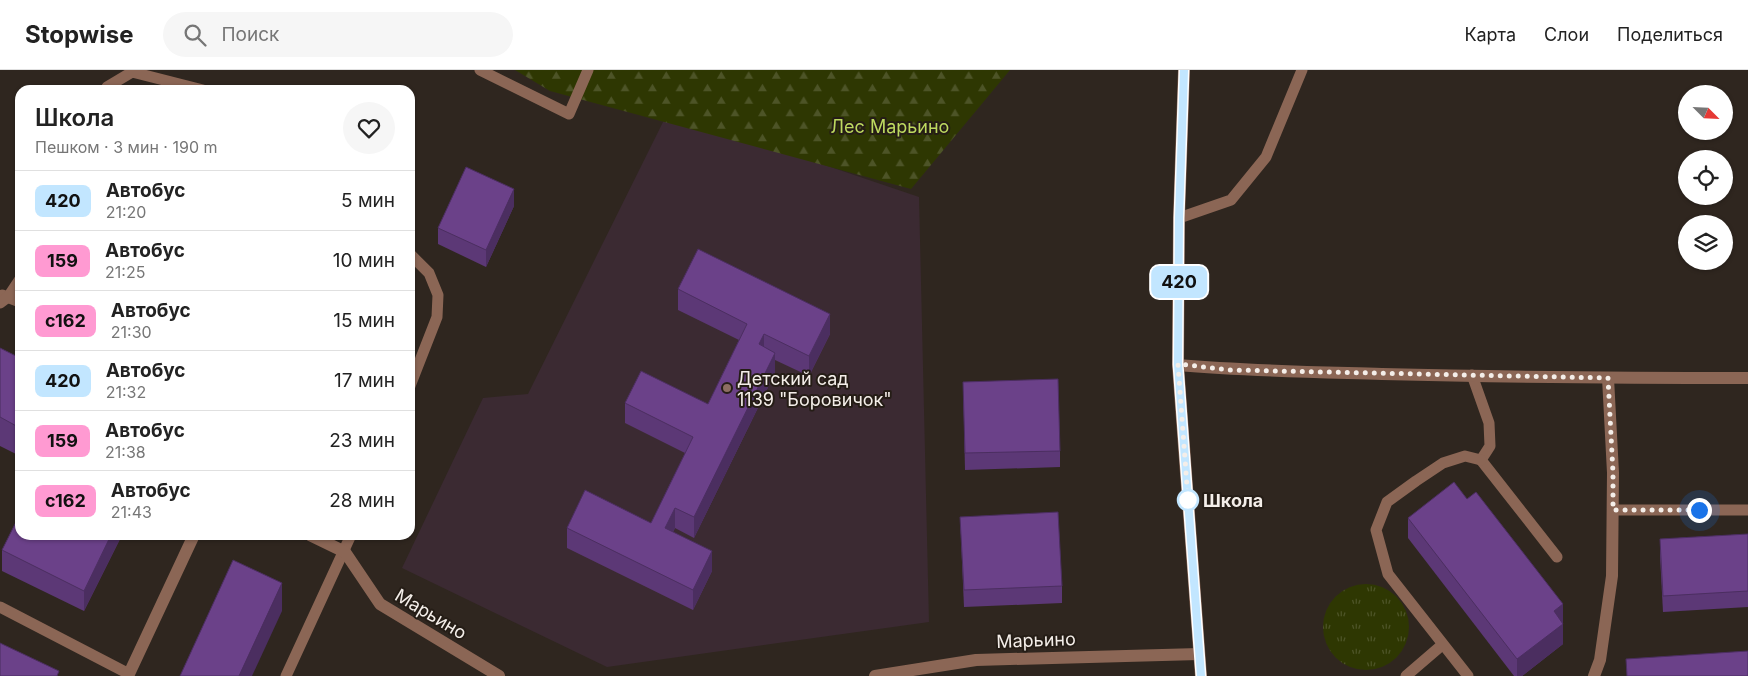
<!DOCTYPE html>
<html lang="ru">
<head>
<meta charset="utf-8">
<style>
	body { margin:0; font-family:Inter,sans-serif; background:#f6f6f6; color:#222; height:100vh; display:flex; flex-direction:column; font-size:19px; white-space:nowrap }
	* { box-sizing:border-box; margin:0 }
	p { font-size:16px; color:#767676 }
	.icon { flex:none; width:28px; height:28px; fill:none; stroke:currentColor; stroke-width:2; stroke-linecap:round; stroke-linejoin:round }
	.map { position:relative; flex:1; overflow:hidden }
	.drawer { position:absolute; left:15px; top:15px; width:400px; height:455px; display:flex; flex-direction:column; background:#fff; border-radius:15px; box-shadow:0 1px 4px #0004 }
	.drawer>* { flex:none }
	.badge { padding:0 10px; border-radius:8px; font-size:18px; line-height:32px }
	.needle { width:32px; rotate:114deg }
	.tools { position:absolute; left:1678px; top:15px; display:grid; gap:10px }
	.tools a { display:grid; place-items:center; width:55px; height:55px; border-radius:50%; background:#fff; box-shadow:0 1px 4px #0004; font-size:25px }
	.you { position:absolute; width:25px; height:25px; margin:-12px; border:4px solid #fff; border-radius:50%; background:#1a73e8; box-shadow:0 0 0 8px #1a73e833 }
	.map>.badge { position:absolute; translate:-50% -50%; box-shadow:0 0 0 2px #fff }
	.round { display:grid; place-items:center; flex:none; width:52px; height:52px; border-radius:26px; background:#f6f6f6 }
	.summary { display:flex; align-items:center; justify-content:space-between; height:85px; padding:0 20px }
	h1 { font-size:24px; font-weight:600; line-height:38px }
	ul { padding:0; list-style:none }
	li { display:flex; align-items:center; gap:15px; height:60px; padding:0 20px; border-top:1px solid #e0e0e0 }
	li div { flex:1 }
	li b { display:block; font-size:19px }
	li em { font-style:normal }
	li .badge { min-width:55px; font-weight:700; text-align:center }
	header { display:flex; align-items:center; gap:30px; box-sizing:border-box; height:70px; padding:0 25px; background:#fff; border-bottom:1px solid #e0e0e0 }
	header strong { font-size:24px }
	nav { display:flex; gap:28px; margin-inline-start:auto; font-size:18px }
	.search { width:350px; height:45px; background:#f6f6f6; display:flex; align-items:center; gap:12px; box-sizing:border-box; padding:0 18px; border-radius:28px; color:#767676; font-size:19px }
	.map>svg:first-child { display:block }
	.education { fill:#3b2a32 }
	.forest { fill:url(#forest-firs) }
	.park { fill:url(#park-tufts) }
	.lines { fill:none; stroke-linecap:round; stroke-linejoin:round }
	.service { stroke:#8b6655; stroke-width:11 }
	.minor { stroke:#8b6655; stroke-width:12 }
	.wall { fill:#5c3876 }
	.shaded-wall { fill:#4b2e60 }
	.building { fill:#6b4189; stroke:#4b2e60 }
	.line-casing { stroke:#fff; stroke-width:11 }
	.line { stroke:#c2e6ff; stroke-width:8 }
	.walk { stroke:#f4eee9; stroke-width:5; stroke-dasharray:0 9 }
	.education-dot { fill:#8d6e63; stroke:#251d16; stroke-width:2 }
	.stop-dot { fill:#fff; stroke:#c2e6ff; stroke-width:2.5 }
	.labels { text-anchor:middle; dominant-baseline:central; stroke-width:4; stroke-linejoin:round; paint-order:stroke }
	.park-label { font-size:18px; fill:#bdd95f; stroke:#251d16 }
	.poi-label { font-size:18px; fill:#f4eee9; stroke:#251d16; text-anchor:start }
	.stop-label { font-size:18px; font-weight:bold; fill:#f4eee9; stroke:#251d16; text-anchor:start }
	.street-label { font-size:18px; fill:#f4eee9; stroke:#251d16 }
</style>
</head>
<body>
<header>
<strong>Stopwise</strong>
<div class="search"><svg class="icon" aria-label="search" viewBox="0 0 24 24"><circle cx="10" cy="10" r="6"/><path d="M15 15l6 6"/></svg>Поиск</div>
<nav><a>Карта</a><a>Слои</a><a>Поделиться</a></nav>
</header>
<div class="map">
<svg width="1748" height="606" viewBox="0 0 1748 606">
	<defs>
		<pattern id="forest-firs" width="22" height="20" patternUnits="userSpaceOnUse" patternTransform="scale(1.25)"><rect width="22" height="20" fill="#2e3702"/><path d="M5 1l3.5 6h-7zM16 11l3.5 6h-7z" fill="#4d5427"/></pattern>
		<pattern id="park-tufts" width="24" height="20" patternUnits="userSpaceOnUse" patternTransform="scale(1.25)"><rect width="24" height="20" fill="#2e3702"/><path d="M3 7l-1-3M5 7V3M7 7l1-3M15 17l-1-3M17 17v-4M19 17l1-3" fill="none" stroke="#4d5427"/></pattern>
	</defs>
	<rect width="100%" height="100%" fill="#2f261f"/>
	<path class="education" d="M668 42 919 127 929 552 607 597 402 498 483 328 528 324Z"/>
	<path class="forest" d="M515 0H1010L911 119 550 21Z"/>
	<circle class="park" cx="1366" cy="557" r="43"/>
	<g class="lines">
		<g class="service">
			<path d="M480 0 569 44 588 0"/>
			<path d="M105 20 107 17 132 2 203 20"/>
			<path d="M1179 148 1231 130 1266 87 1302 0"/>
			<path d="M410 184 429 203 438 225 437 247 410 316"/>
			<path d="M2 225 20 232"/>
			<path d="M0 233 8 227 20 209"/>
			<path d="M1472 305 1489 353 1490 376 1481 390 1557 487"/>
			<path d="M1613 440H1748"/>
			<path d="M0 537 129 604"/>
			<path d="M286 606 351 465"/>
			<path d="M1406 606 1442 575"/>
			<path d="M1468 606 1388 504 1376 460 1387 432 1416 411 1443 393 1465 386 1481 390"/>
		</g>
		<g class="minor">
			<path d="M1184 0 1179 148 1178 295 1201 606"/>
			<path d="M1178 295C1246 301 1314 302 1382 304 1504 307 1626 308 1748 308"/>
			<path d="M310 465 345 482 380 534 499 606"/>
			<path d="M128 606 194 465"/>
			<path d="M875 606 976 590 1199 584"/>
			<path d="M1594 606 1600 590 1612 506 1613 403 1608 308"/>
		</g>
	</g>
	<g class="wall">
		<path d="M514 136 486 197 438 174V158Z"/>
		<path d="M678 219 830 264 809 306 775 290V303L694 468 675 458 673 462 712 501 693 540 567 478V458L651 453 685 383 625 353V333L708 334 739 270 678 240Z"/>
		<path d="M0 278 20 288V386L0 376Z"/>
		<path d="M963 312 1060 381V397L965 400Z"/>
		<path d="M1467 429 1563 534V574L1522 606H1514L1408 468V448Z"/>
		<path d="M960 447 1062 516V533L964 537Z"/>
		<path d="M1748 464V537L1663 542 1660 486V469Z"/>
		<path d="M20 465H122L84 541 2 501V480Z"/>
	</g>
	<g class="shaded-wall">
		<path d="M514 119V136L486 197V180Z"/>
		<path d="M830 244V264L809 306V286Z"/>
		<path d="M764 264V284L759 274Z"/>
		<path d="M775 283V303L694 468V447Z"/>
		<path d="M675 438V458L665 478V458Z"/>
		<path d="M111 465H122L84 541V521Z"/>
		<path d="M712 481V501L693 540V520Z"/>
		<path d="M282 513V541L252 606H239Z"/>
		<path d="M1563 534V574L1522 606H1517V589L1554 541Z"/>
	</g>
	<g class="building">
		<path d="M466 97 514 119 486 180 438 158Z"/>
		<path d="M698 179 830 244 809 286 764 264 759 274 775 283 694 447 675 438 665 458 712 481 693 520 567 458 585 420 651 453 693 367 625 333 641 301 708 334 747 254 678 219Z"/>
		<path d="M0 278 20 288V358L0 347Z"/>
		<path d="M1058 309 1060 381 965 383 963 312Z"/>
		<path d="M1454 412 1467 429 1476 422 1563 534 1554 541 1563 554 1517 589 1408 448Z"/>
		<path d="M1058 442 1062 516 964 520 960 447Z"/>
		<path d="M20 444V465H111L84 521 2 480Z"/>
		<path d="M1748 464V521L1663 526 1660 469Z"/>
		<path d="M233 490 282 513 239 606H180Z"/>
		<path d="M0 573 59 601 57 606H0Z"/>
		<path d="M1748 581V606H1627L1626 589Z"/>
	</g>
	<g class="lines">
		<g class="line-casing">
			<path id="line" d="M1184 0 1179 148 1178 294 1201 606"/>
		</g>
		<use href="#line" class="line"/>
		<path class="walk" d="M1188 430 1178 294 1231 300 1608 308 1613 403V440H1699"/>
	</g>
	<circle class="education-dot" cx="727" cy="318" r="5"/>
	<circle class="stop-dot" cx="1188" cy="430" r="10"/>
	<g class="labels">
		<g class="park-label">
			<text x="890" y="56">Лес Марьино</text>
		</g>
		<g class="poi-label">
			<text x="737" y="308">Детский сад<tspan x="737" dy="21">1139 "Боровичок"</tspan></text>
		</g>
		<g class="stop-label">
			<text x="1203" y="430">Школа</text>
		</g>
		<g class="street-label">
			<text transform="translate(431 544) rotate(31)">Марьино</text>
			<text transform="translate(1036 570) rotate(-2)">Марьино</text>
		</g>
	</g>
</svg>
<div class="tools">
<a><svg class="needle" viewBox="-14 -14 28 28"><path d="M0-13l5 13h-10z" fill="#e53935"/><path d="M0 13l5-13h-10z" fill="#767676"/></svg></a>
<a><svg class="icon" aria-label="locate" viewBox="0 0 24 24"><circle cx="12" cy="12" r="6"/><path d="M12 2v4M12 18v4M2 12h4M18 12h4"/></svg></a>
<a><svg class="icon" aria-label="layers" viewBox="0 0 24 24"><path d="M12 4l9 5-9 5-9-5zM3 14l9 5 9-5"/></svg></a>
</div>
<div class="you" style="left:1699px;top:440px"></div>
<b class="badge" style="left:1179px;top:212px;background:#c2e6ff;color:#111">420</b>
<section class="drawer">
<div class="summary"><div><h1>Школа</h1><p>Пешком · 3 мин · 190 m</p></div><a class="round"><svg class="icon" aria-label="heart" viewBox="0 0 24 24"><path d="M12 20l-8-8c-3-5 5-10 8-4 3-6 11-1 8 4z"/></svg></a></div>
<ul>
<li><span class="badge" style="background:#c2e6ff;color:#111">420</span><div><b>Автобус</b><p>21:20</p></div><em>5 мин</em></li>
<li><span class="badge" style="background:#ff9ad2;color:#111">159</span><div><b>Автобус</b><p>21:25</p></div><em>10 мин</em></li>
<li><span class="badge" style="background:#ff9ad2;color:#111">с162</span><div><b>Автобус</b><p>21:30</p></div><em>15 мин</em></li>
<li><span class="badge" style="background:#c2e6ff;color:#111">420</span><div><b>Автобус</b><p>21:32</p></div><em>17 мин</em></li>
<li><span class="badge" style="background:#ff9ad2;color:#111">159</span><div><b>Автобус</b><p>21:38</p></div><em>23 мин</em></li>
<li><span class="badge" style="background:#ff9ad2;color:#111">с162</span><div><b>Автобус</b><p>21:43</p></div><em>28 мин</em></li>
</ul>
</section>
</div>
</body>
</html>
